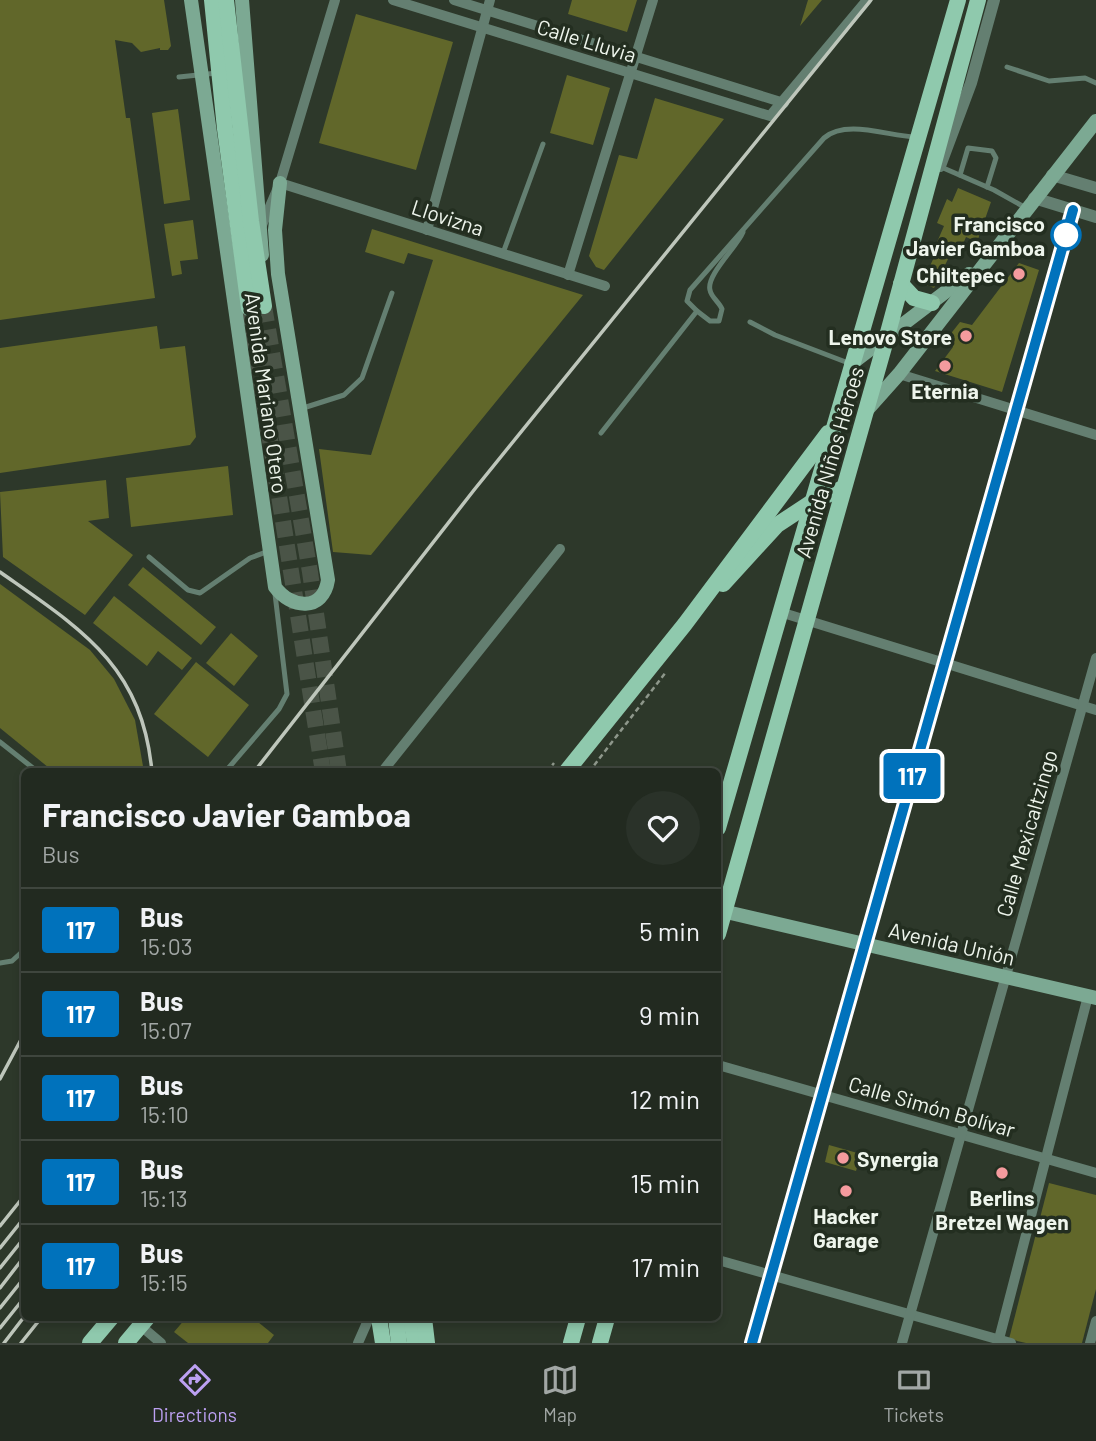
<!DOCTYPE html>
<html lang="en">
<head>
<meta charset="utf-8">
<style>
	body { margin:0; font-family:Barlow,sans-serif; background:#2a3229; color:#f1f3f6; height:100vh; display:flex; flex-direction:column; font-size:26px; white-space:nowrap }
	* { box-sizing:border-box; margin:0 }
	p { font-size:23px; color:#a2a7a5 }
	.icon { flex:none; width:38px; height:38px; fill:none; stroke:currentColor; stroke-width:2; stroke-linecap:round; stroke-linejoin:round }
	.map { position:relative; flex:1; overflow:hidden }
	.drawer { position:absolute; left:21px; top:768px; width:700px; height:553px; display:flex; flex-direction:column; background:#222a20; border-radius:10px; box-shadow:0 4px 10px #0003,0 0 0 2px #3f463e }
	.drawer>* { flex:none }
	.badge { padding:0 14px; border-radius:5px; font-size:24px; line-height:46px }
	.map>.badge { position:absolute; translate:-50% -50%; box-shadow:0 0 0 4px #fff }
	.round { display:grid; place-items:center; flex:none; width:74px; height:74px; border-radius:37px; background:#2a3229 }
	.head { display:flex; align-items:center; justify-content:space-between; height:119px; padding:0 21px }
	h1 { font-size:33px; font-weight:700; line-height:52px }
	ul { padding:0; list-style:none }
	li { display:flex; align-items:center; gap:21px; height:84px; padding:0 21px; border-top:2px solid #3f463e }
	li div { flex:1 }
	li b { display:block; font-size:26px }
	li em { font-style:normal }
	li .badge { min-width:77px; font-weight:700; text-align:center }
	.tab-bar { display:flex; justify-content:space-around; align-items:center; height:98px; border-top:2px solid #3f463e; background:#222a20; font-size:19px; color:#a2a7a5 }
	.tab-bar a { display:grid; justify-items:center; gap:4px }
	.tab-bar .on { color:#bca0f2 }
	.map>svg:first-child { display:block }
	.building { fill:#61672a }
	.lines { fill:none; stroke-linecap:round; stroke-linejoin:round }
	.primary-tunnel { stroke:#4a5447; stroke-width:16; stroke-dasharray:16 8; stroke-linecap:butt }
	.path { stroke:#8e978b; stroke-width:2.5; stroke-dasharray:5 3.5; stroke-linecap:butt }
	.service { stroke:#647f71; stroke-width:5 }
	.minor { stroke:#647f71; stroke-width:10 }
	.tertiary { stroke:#647f71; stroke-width:12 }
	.secondary { stroke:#7ca993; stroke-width:14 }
	.primary { stroke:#8fc9ad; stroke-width:16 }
	.rail { stroke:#bec6bb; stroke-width:3.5 }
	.line-casing { stroke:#fff; stroke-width:16 }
	.line { stroke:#0072bc; stroke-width:10 }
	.stop-dot { fill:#fff; stroke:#0072bc; stroke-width:3.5 }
	.poi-dot { fill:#f59b9e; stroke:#232e20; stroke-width:2.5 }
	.labels { text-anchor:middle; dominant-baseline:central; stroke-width:7; stroke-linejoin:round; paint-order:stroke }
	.street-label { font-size:21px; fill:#eef5ec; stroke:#232e20 }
	.stop-label { font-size:21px; font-weight:bold; fill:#eef5ec; stroke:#232e20; text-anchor:end }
	.poi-label { font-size:21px; font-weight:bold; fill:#eef5ec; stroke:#232e20 }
</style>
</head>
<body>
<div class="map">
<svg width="1096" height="1343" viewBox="0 0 1096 1343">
	<rect width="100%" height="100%" fill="#2d382a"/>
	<g class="building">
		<path d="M0 0H164L171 46 168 50H160V48L141 52 132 43 115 40 126 118H130L155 298 0 320Z"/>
		<path d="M572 0H637L627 32 568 14Z"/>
		<path d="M808 0H822L800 26Z"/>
		<path d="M356 14 453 42 416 170 319 143Z"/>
		<path d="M567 75 610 88 593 145 550 133Z"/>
		<path d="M655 98 724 119 604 270 596 267 589 256 619 155 637 159Z"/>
		<path d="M178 109 190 200 164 204 152 113Z"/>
		<path d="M958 188 991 202 977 242 966 237 957 258 934 249 944 226 937 223 947 199 952 202Z"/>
		<path d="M193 220 198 259 180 261 182 274 172 276 164 224Z"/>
		<path d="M372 229 583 295 371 555 333 552 319 449 371 455 433 260 408 253 404 264 365 252Z"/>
		<path d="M936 253 948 259 934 288 922 283Z"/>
		<path d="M1019 263 1039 270 1002 392 935 371 953 347 949 336 960 322 972 325Z"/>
		<path d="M157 326 160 349 185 346 196 437 190 445 0 473V348Z"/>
		<path d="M228 466 233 515 131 527 126 478Z"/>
		<path d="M106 480 109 518 88 521 133 555 85 615 3 557 0 492Z"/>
		<path d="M143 567 216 627 201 645 128 585Z"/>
		<path d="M0 584 90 650 114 679 135 720 144 772H54L0 728Z"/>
		<path d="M114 596 192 658 182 670 158 651 147 666 93 623Z"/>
		<path d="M231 633 258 656 234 686 206 663Z"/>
		<path d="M196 662 249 705 208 757 154 714Z"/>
		<path d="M829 1145 861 1154 856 1171 825 1162Z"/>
		<path d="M1049 1183 1096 1195V1289L1082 1343H1026L1009 1339Z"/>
		<path d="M186 1318H253L274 1335 268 1343H188L174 1332Z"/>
	</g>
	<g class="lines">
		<g class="primary-tunnel">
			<path d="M264 306 310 572 339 772"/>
			<path d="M249 308 323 772"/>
		</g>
		<g class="path">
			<path d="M547 772 554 763"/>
			<path d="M589 772 666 672"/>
		</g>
		<g class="service">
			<path d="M1007 67 1049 81 1085 78 1096 83"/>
			<path d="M179 77 217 73"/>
			<path d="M941 167 994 190 1026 208"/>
			<path d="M960 175 968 148 992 151 996 158 987 187"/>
			<path d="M503 253 543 144"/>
			<path d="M697 311 710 321H719L722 309C719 302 711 297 710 290 706 275 737 247 743 232"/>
			<path d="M750 322 775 335 851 364"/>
			<path d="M300 409 344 395 362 378 392 293"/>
			<path d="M601 433 697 311 687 301 690 290 824 138C846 119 888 136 915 137"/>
			<path d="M149 557 188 590 200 593 250 558 269 551"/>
			<path d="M0 742 38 772"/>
			<path d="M225 772 279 709 287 694 275 594"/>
			<path d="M0 963 12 961 24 950"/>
		</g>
		<g class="minor">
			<path d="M393 0 770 116 867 0"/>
			<path d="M454 0 784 103"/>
			<path d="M280 183 605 286"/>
			<path d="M262 225 280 183 335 0"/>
			<path d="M427 230 490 0"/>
			<path d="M568 275 653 0"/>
			<path d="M899 374 1096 435"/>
			<path d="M780 612 1096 710"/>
			<path d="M382 772 560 549"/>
			<path d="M718 1065 1096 1173"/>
			<path d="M718 1260 1011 1343"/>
			<path d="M141 1326 161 1343"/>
			<path d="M999 1339 1088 996"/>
			<path d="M358 1343 369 1318"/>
			<path d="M752 1343 1073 210"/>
			<path d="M902 1343 1096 658"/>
			<path d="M1090 1343 1096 1321"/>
		</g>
		<g class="tertiary">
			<path d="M940 166 971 83 994 0"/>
			<path d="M1052 175 1096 188"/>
			<path d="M1034 198 1096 217"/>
		</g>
		<g class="secondary">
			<path d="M191 0 275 587C291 609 323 612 328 580L278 274 275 230 280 183"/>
			<path d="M242 0 262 255"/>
			<path d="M851 364 969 274"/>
			<path d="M866 411 899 374 1096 121"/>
			<path d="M718 910 1096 998"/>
		</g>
		<g class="primary">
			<path d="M212 0 225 129 249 308"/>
			<path d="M226 0 251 221 264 306"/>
			<path d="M901 284 914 298 932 303"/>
			<path d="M723 584 777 525 812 502 843 488"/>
			<path d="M566 772 685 624 828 433"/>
			<path d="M718 828 958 0"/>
			<path d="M718 934 886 340 978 0"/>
			<path d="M379 1318 383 1343"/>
			<path d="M396 1318 399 1343"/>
			<path d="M411 1318 415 1343"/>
			<path d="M424 1318 427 1343"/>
			<path d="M90 1343 111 1318"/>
			<path d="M126 1343 147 1318"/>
			<path d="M571 1343 578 1318"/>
			<path d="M600 1343 607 1318"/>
		</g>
		<g class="rail">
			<path d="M0 572C81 629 142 665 152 772"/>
			<path d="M254 772 474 490 871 0"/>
			<path d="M0 1079 24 1034"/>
			<path d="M0 1226 24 1196"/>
			<path d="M0 1248 24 1218"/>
			<path d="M0 1268 24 1238"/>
			<path d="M0 1288 24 1257"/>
			<path d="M0 1308 24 1278"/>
			<path d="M0 1328 24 1298"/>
			<path d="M4 1343 24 1317"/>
			<path d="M21 1343 41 1318"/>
		</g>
	</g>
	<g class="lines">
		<g class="line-casing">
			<path id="line" d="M752 1343 1073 210"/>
		</g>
		<use href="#line" class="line"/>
	</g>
	<circle class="stop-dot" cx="1066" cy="235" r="14"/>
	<g class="poi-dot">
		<circle cx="1019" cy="274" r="7"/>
		<circle cx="966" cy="336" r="7"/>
		<circle cx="945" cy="366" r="7"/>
		<circle cx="843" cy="1158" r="7"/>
		<circle cx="1002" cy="1173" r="7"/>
		<circle cx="846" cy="1191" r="7"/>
	</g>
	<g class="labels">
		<g class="street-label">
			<text transform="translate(587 40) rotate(17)">Calle Lluvia</text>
			<text transform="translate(448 217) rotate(18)">Llovizna</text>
			<text transform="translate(267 393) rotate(82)">Avenida Mariano Otero</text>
			<text transform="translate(829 462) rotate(-74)">Avenida Niños Héroes</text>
			<text transform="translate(1026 833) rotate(-74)">Calle Mexicaltzingo</text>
			<text transform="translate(952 943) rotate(13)">Avenida Unión</text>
			<text transform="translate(932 1106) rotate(16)">Calle Simón Bolívar</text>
		</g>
		<g class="stop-label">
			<text x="1045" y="223">Francisco<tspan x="1045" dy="24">Javier Gamboa</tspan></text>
		</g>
		<g class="poi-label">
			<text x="1005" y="274" text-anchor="end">Chiltepec</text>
			<text x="952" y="336" text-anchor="end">Lenovo Store</text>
			<text x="945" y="390">Eternia</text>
			<text x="857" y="1158" text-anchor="start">Synergia</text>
			<text x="1002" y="1197">Berlins<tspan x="1002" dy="24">Bretzel Wagen</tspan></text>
			<text x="846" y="1215">Hacker<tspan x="846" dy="24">Garage</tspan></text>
		</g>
	</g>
</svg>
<b class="badge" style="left:912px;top:776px;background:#0072bc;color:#fff">117</b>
<section class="drawer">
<div class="head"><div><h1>Francisco Javier Gamboa</h1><p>Bus</p></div><a class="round"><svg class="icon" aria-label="heart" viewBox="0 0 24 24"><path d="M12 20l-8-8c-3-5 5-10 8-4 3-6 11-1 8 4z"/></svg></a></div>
<ul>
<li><span class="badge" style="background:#0072bc;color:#fff">117</span><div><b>Bus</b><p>15:03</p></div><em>5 min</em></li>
<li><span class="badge" style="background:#0072bc;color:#fff">117</span><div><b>Bus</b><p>15:07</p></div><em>9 min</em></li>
<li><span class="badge" style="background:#0072bc;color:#fff">117</span><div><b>Bus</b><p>15:10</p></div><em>12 min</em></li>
<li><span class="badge" style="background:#0072bc;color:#fff">117</span><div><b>Bus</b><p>15:13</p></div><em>15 min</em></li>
<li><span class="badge" style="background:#0072bc;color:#fff">117</span><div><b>Bus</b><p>15:15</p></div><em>17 min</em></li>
</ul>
</section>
</div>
<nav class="tab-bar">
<a class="on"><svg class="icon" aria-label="directions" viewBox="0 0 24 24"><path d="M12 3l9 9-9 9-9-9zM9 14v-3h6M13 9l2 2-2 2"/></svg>Directions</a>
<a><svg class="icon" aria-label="map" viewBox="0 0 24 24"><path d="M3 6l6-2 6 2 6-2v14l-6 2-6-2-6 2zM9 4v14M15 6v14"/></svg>Map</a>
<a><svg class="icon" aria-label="tickets" viewBox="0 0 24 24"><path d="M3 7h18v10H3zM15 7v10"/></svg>Tickets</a>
</nav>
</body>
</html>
